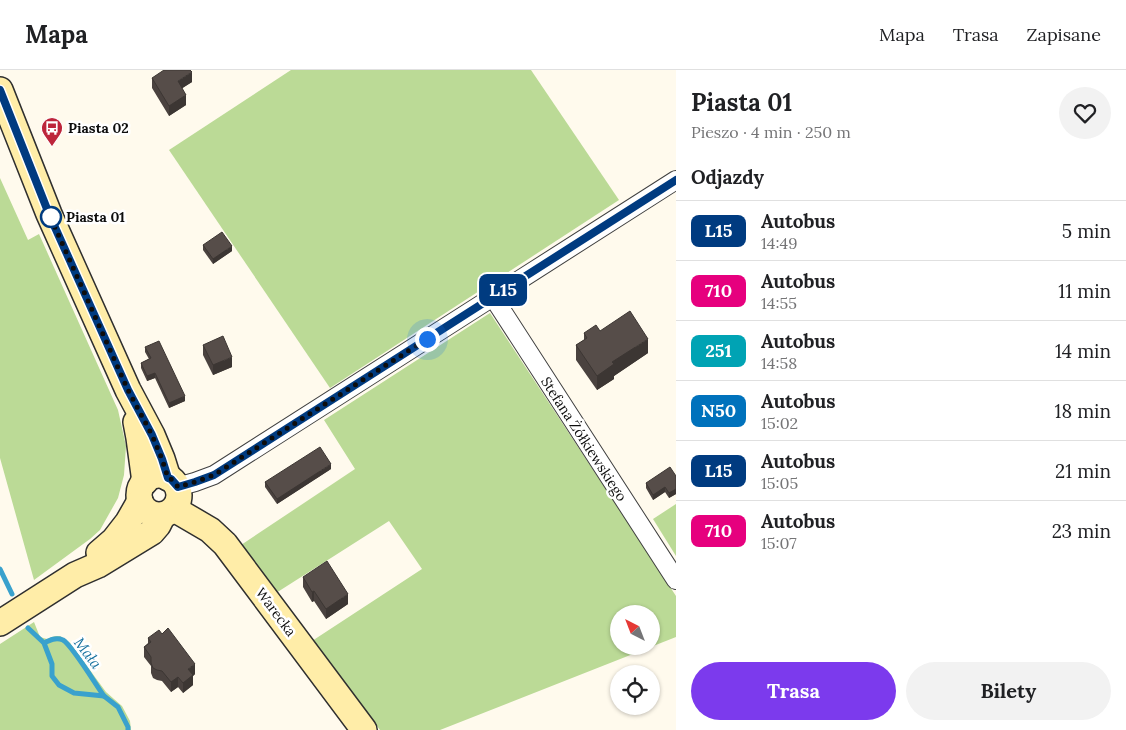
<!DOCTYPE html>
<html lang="pl">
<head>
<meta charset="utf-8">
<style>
	body { margin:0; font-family:Lora,serif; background:#f2f2f2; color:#202124; height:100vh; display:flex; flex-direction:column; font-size:19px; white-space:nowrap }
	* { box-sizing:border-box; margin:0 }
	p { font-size:16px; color:#757577 }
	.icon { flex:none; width:28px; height:28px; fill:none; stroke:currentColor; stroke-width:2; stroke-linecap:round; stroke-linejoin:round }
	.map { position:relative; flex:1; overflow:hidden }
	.side { display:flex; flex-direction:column; background:#fff; width:450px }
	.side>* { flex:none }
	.badge { padding:0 10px; border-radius:8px; font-size:18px; line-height:32px }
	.needle { width:32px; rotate:318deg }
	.tools { position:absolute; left:610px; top:535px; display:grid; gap:10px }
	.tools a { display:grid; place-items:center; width:50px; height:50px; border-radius:50%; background:#fff; box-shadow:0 1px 4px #0004; font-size:25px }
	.you { position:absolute; width:25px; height:25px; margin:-12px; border:4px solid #fff; border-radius:50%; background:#1a73e8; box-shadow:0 0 0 8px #1a73e833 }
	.map>.badge { position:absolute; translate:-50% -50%; box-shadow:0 0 0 2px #fff }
	h2 { padding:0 15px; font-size:19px; line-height:45px }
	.round { display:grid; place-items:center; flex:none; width:52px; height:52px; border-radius:26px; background:#f2f2f2 }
	.head { display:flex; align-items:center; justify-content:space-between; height:85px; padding:0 15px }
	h1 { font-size:24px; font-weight:700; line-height:38px }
	.action { display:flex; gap:10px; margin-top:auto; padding:10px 15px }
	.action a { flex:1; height:58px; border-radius:30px; background:#7c3aed; color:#fff; font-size:20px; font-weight:700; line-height:58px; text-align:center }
	.action a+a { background:#f2f2f2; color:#202124 }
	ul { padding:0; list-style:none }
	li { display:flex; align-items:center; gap:15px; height:60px; padding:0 15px; border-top:1px solid #e0e0e0 }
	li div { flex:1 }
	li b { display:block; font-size:19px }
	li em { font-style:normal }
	li .badge { min-width:55px; font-weight:700; text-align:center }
	header { display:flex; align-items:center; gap:30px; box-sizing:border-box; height:70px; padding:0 25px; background:#fff; border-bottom:1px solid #e0e0e0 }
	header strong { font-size:24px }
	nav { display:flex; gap:28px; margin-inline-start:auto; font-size:18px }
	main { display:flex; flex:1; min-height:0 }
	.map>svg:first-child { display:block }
	.forest { fill:#bbda96; fill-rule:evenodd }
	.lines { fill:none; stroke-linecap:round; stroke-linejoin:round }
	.stream { stroke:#39a1cd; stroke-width:5 }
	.street-casing { stroke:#404040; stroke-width:20 }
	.secondary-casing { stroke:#2f2f2f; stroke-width:28 }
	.street { stroke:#fff; stroke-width:18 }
	.secondary { stroke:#ffeda8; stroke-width:25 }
	.wall { fill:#4a423f }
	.shaded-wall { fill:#3c3633 }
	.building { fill:#564d49; stroke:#3c3633 }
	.line-casing { stroke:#fff; stroke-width:11 }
	.line { stroke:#003b80; stroke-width:8 }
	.walk { stroke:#0d0d0d; stroke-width:5; stroke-dasharray:0 9 }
	.stop-dot { fill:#fff; stroke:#003b80; stroke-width:2.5 }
	.labels { text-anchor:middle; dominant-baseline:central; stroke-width:5; stroke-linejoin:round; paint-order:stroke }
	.poi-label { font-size:14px; font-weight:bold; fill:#0d0d0d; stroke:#fff; text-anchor:start }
	.stop-label { font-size:14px; font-weight:bold; fill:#0d0d0d; stroke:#fff; text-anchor:start }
	.street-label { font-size:14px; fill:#0d0d0d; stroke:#fff }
	.water-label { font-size:15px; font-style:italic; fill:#16719f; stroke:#fff }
</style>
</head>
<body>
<header>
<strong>Mapa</strong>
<nav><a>Mapa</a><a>Trasa</a><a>Zapisane</a></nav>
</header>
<main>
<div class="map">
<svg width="676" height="660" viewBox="0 0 676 660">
	<rect width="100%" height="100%" fill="#fffaed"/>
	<g class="forest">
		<path d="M291 0H531L619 130 330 318 169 80Z"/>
		<path d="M0 108 28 170 39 164 118 340 126 376 124 405 118 428 100 460 90 469 34 510 0 388Z"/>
		<path d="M490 243 676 526V567L440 660H380L312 571 422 499 389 451 276 523 241 475 355 399 324 350ZM619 544H651V576H619Z"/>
		<path d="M676 434V486L653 449Z"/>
		<path d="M34 552 40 567 47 569 55 566H60L70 573 106 622 122 636 130 651 131 660H0V574Z"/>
	</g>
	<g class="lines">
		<g class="stream">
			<path d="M0 499 12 524"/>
			<path d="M28 558 44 573 52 594V606L59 615 74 623 104 626 118 637 128 657V660"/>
			<path d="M44 573C50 570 56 567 63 570 72 575 96 615 104 626"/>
		</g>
		<g class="street-casing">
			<g id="street">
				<path d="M493 227 676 510"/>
				<path d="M177 417 195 412 214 405 676 110"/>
			</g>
		</g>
		<g class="secondary-casing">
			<g id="secondary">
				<path d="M0 20 49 144 128 320 152 365 162 389 168 408"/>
				<path d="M136 352 139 368 145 412"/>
				<circle cx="159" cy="425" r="20"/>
				<path d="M174 439 210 460 225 474 364 660"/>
				<path d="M99 483 114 470 128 452 140 431"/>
				<path d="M0 553 75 505 98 495 152 462 158 455 163 445"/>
			</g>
		</g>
		<use href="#street" class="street"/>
		<use href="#secondary" class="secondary"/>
	</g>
	<g class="wall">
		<path d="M152 8 192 12 182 18 186 35 169 46 152 18Z"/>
		<path d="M203 175 232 181 213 194 203 180Z"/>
		<path d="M600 261 648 283 614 306V309L597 320 576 290V275L584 270V263Z"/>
		<path d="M203 275 232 297 213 305 203 285Z"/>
		<path d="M145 277 185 331 169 338 155 308 147 311 141 298V293L149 289 145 282Z"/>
		<path d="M331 399 277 434 265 417V412Z"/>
		<path d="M676 406V424L669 428 665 422 653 430 646 418V413Z"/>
		<path d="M303 507 348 534 326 549 314 531 312 532 303 517Z"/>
		<path d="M148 568 195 604 193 606V615L183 623 178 617 171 622 162 611 157 610 153 608 151 603V596L144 587V577L148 573Z"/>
	</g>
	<g class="shaded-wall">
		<path d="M192 2V12L178 21V11Z"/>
		<path d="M186 25V35L169 46V36Z"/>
		<path d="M232 176V181L213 194V189Z"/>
		<path d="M648 269V283L614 306V309L597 320V306L612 292Z"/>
		<path d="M232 287V297L213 305V295Z"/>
		<path d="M155 303V308L147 311V306Z"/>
		<path d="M185 326V331L169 338V333Z"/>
		<path d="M331 394V399L277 434V429Z"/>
		<path d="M665 417V422L653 430V425Z"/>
		<path d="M676 419V424L669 428V423Z"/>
		<path d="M314 521V531L312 532V522Z"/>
		<path d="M348 524V534L326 549V539Z"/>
		<path d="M195 594V604L193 606V615L183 623V613L188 599Z"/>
		<path d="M178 607V617L171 622V612Z"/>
	</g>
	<g class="building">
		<path d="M164 0H190L192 2 178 11 186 25 169 36 152 8Z"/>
		<path d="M222 162 232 176 213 189 203 175Z"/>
		<path d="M630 241 648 269 612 292 614 294 597 306 576 275 587 268 584 263 596 255 600 261Z"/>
		<path d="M223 266 232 287 213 295 203 275Z"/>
		<path d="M159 271 185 326 169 333 155 303 147 306 141 293 151 288 145 277Z"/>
		<path d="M320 377 331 394 277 429 265 412Z"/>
		<path d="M670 397 676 406V419L669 423 665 417 653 425 646 413Z"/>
		<path d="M327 491 348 524 326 539 314 521 312 522 303 507Z"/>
		<path d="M168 558 195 594 188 599 193 605 183 613 178 607 171 612 162 601 157 600 153 598 151 593V587L144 577 151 572 148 568 159 560 162 564Z"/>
	</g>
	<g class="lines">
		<g class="line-casing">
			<path id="line" d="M0 20 49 144 128 320 152 365 162 389 168 408 171 409 178 417 195 412 214 405 676 110"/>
		</g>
		<use href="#line" class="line"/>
		<path class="walk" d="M51 147 49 144 128 320 152 365 162 389 168 408 171 409 178 417 195 412 214 405 427 269"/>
	</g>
	<defs>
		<g id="bus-pin" transform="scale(1.125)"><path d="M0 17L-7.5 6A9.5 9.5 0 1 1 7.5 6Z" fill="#bd253b" stroke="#fff"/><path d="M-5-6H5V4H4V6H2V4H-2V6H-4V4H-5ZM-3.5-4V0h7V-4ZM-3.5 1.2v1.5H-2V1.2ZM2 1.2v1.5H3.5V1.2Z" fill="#fff"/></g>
	</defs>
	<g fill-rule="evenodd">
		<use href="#bus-pin" x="52" y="58"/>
	</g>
	<circle class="stop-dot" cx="51" cy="147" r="10"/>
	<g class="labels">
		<g class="poi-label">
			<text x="68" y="58">Piasta 02</text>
		</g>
		<g class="stop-label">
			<text x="66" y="147">Piasta 01</text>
		</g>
		<g class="street-label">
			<text transform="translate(584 369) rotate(57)">Stefana Żółkiewskiego</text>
			<text transform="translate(276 542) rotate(53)">Warecka</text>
		</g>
		<g class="water-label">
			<text transform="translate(88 583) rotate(53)">Mała</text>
		</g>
	</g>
</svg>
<div class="tools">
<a><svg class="needle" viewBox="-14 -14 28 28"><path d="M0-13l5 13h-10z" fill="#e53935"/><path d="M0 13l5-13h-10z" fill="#757577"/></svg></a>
<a><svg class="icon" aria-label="locate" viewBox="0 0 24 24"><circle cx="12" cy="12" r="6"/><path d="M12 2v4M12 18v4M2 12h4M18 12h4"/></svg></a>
</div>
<div class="you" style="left:427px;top:269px"></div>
<b class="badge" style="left:503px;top:220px;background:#003b80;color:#fff">L15</b>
</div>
<section class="side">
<div class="head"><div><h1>Piasta 01</h1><p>Pieszo · 4 min · 250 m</p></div><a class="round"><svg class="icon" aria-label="heart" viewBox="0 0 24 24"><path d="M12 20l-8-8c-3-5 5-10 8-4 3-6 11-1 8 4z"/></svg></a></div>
<h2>Odjazdy</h2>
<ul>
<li><span class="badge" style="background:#003b80;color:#fff">L15</span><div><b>Autobus</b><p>14:49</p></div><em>5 min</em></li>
<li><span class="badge" style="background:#e6007e;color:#fff">710</span><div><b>Autobus</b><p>14:55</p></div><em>11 min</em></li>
<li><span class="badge" style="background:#00a3b4;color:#fff">251</span><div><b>Autobus</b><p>14:58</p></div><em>14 min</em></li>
<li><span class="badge" style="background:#0072bc;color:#fff">N50</span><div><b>Autobus</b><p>15:02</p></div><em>18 min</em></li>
<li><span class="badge" style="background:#003b80;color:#fff">L15</span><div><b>Autobus</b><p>15:05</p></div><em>21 min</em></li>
<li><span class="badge" style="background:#e6007e;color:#fff">710</span><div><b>Autobus</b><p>15:07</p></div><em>23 min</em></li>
</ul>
<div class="action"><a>Trasa</a><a>Bilety</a></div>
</section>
</main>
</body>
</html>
